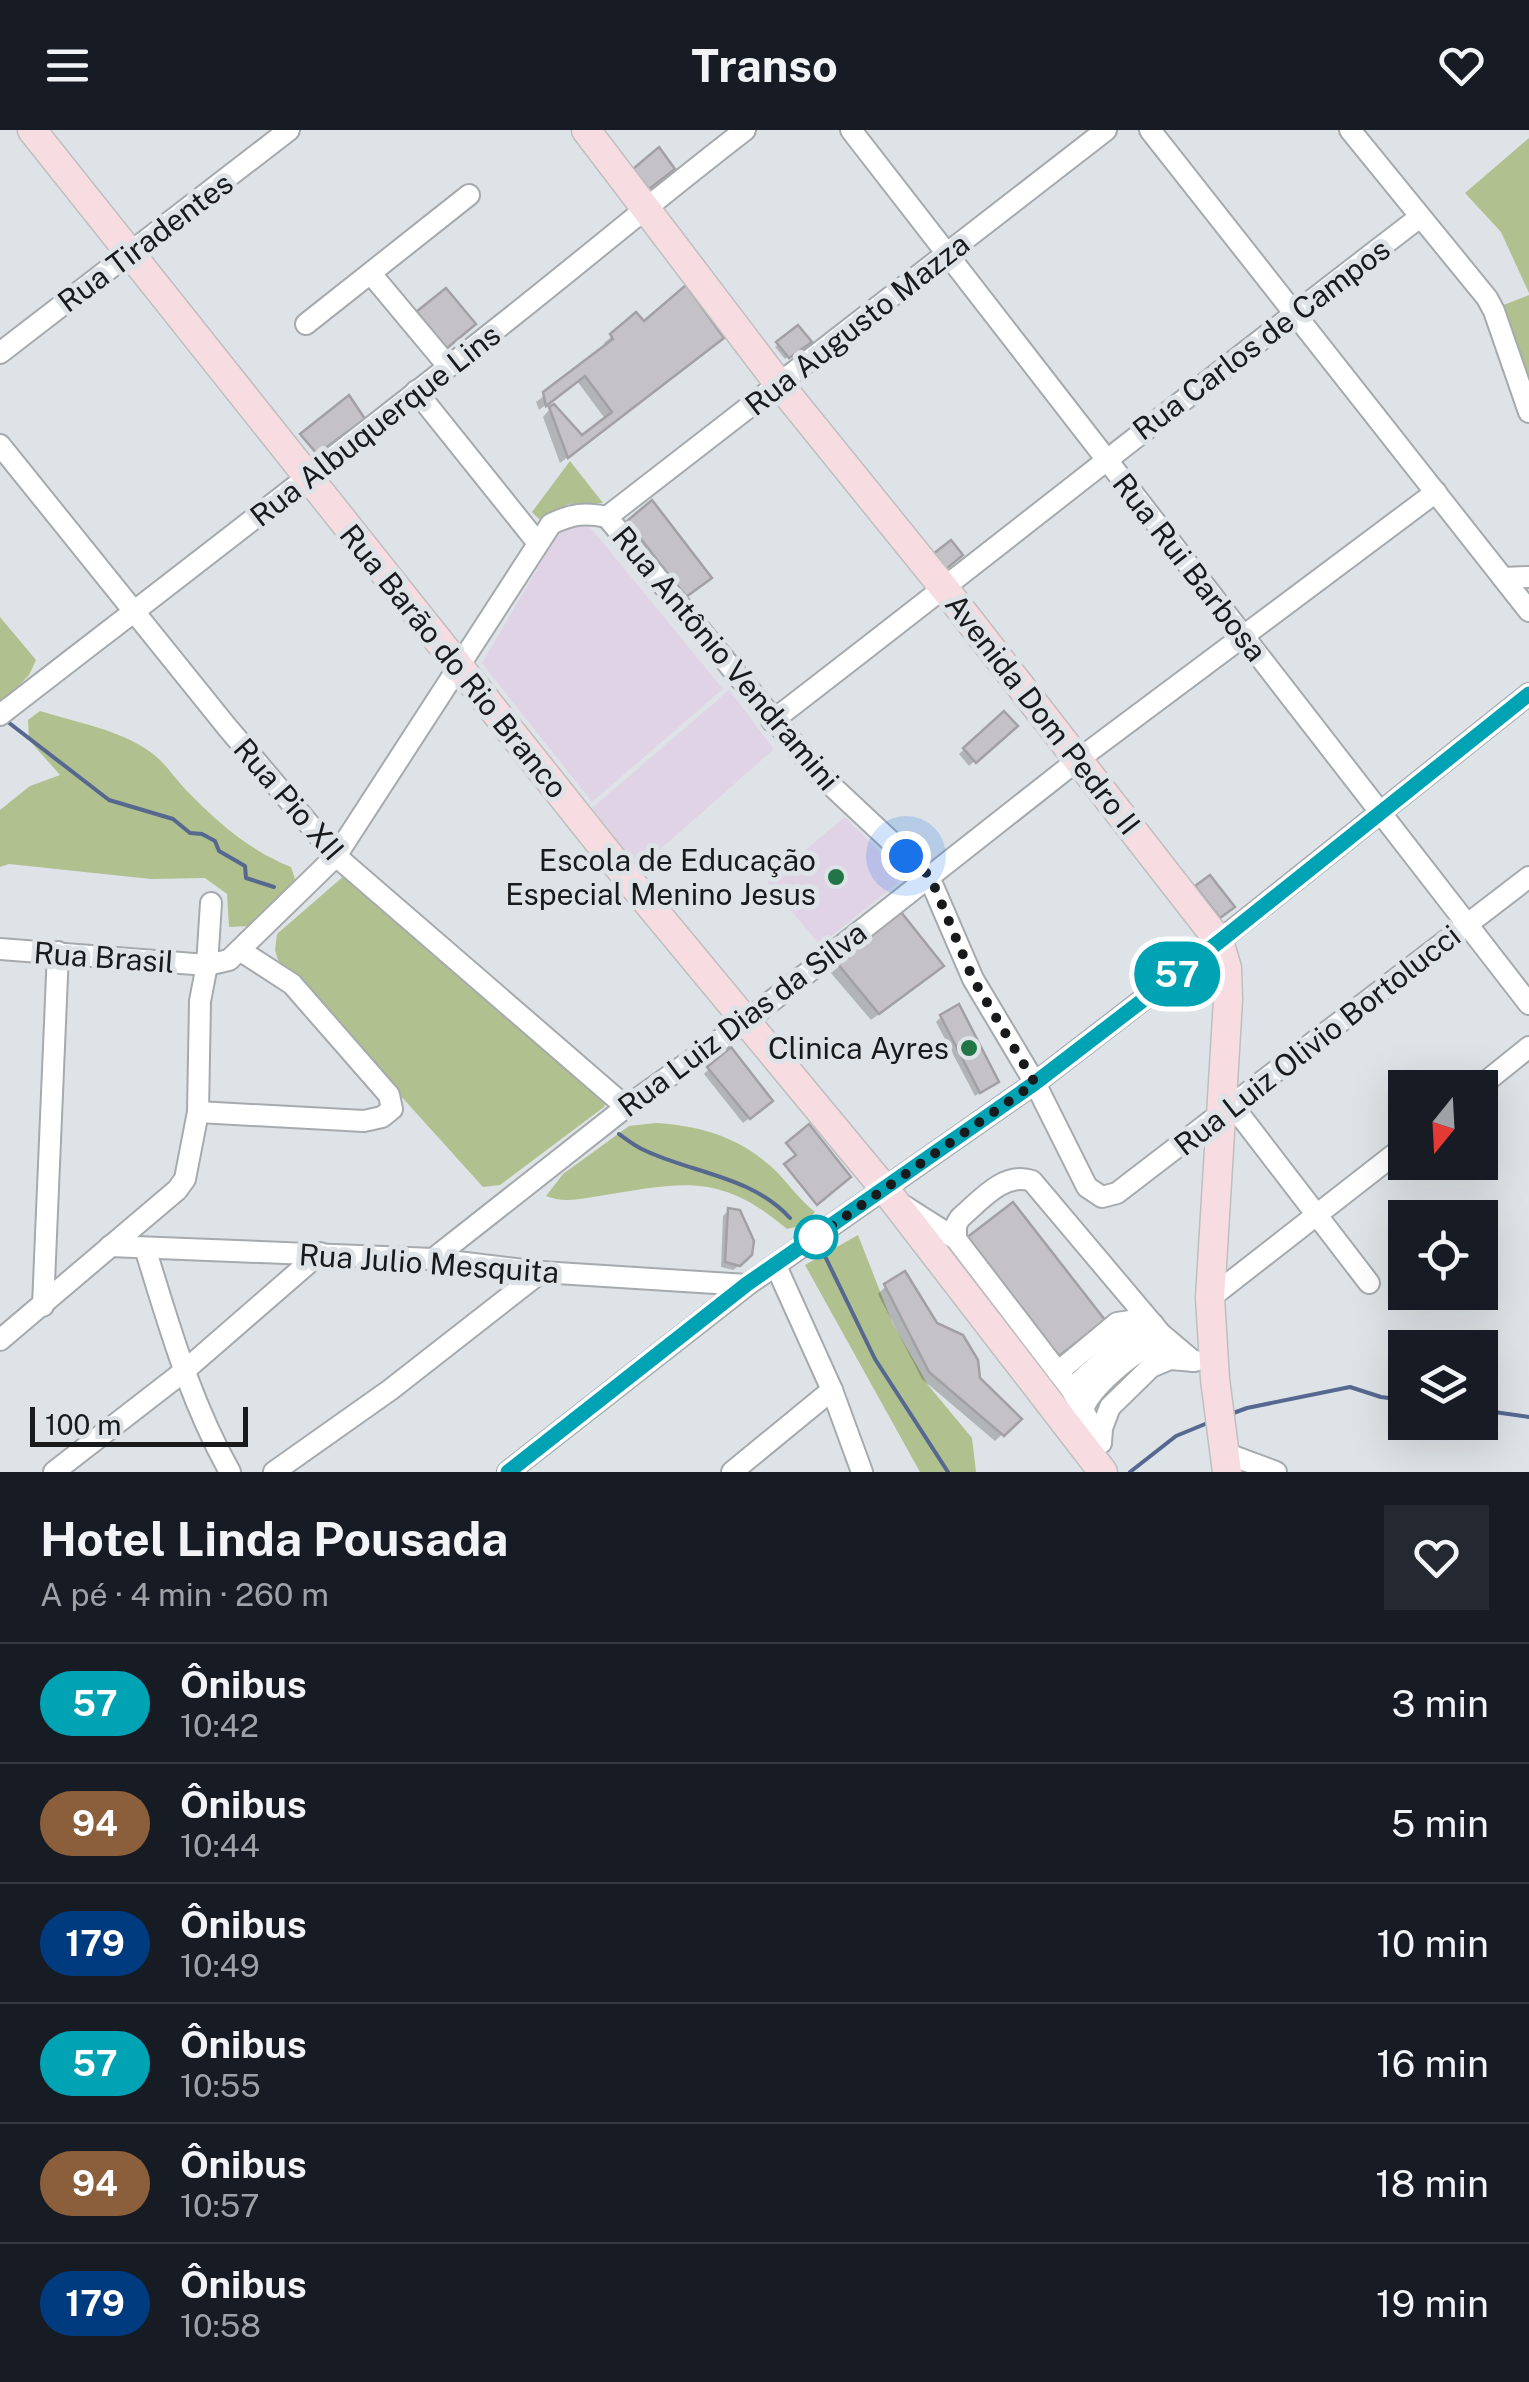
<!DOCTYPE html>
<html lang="pt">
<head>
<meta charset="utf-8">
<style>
	body { margin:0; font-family:"Public Sans",sans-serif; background:#242831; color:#f1f3f6; height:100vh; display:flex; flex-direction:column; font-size:38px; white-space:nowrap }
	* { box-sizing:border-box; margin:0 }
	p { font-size:32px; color:#9ea1a6 }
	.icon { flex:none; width:55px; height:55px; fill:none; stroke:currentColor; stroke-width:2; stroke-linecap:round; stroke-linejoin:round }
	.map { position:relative; height:1342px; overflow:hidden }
	.drawer { display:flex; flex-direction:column; background:#171b24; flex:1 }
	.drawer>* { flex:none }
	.badge { padding:0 20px; border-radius:32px; font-size:35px; line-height:65px }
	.needle { width:65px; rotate:198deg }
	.fabs { position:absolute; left:1388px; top:940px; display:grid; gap:20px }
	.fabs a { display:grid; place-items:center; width:110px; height:110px; border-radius:0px; background:#171b24; box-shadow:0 10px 40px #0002; font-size:50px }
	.scale { position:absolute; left:30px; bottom:25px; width:218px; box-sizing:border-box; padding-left:10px; border:5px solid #181a1c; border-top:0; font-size:28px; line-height:35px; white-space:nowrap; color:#181a1c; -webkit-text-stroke:8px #dee3e7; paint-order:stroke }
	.you { position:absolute; width:50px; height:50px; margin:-25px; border:8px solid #fff; border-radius:50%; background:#1a73e8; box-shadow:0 0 0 15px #1a73e833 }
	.map>.badge { position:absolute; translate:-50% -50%; box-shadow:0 0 0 5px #fff }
	.round { display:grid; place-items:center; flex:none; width:105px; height:105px; border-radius:0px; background:#242831 }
	.overview { display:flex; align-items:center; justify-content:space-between; height:170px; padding:0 40px }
	h1 { font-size:48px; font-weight:700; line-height:75px }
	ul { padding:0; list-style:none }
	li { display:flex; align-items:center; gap:30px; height:120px; padding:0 40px; border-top:2px solid #363941 }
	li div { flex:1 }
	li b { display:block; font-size:38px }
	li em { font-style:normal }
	li .badge { min-width:110px; font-weight:700; text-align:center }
	header { display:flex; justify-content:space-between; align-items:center; height:130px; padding:0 40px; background:#171b24; font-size:45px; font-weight:700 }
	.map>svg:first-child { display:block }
	.education { fill:#e1d3e6 }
	.green { fill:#b1c08f }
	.shadow { fill:#0003 }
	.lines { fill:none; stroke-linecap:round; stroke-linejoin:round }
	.stream { stroke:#566890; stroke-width:4 }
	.building { fill:#c5c2c7; stroke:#a3a0a5; stroke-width:2.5 }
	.minor-casing { stroke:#a5aaae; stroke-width:24 }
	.major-casing { stroke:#bebfbf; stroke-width:31 }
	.minor { stroke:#fff; stroke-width:20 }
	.major { stroke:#f7dce2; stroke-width:28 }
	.line-casing { stroke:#fff; stroke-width:22 }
	.line { stroke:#00a3b4; stroke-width:15 }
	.walk { stroke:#181a1c; stroke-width:10; stroke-dasharray:0 18 }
	.poi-dot { fill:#227547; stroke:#dee3e7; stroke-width:4 }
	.stop-dot { fill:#fff; stroke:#00a3b4; stroke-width:5 }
	.labels { text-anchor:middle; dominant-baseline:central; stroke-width:10; stroke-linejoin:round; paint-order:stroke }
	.street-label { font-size:30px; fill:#181a1c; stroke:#dee3e7 }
	.poi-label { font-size:30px; fill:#181a1c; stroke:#dee3e7; text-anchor:end }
</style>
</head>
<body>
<header><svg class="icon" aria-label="menu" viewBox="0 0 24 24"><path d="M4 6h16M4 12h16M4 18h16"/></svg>Transo<svg class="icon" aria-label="heart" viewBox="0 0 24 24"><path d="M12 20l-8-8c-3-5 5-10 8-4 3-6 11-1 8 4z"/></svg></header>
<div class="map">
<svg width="1529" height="1342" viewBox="0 0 1529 1342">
	<rect width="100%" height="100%" fill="#dee3e7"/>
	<g class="education">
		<path d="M576 396H588L595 403 723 559 592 672 482 533 559 402Z"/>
		<path d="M729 560 774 619 639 738 592 678Z"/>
		<path d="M845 687 899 742V752L820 815 767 752Z"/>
	</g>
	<g class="green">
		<path d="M1529 8V163L1501 102 1465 63Z"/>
		<path d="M1529 165V267L1501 176Z"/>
		<path d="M570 331 603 373 569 374 539 389 532 382Z"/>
		<path d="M0 487 36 530 29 545 0 575Z"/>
		<path d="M40 581C75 592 120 600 149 621 165 632 173 646 186 660 217 692 250 721 291 737L296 752 251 796 229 797 227 764 205 748 151 749 9 734 0 737V680L30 656 60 645 29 610 28 590Z"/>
		<path d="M345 745 607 969 604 977 500 1055 483 1057 278 830 275 820 277 804Z"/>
		<path d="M656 993C703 996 742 1008 777 1042 790 1056 800 1070 815 1082L804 1095 787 1099C719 1041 681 1053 599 1066 582 1069 562 1073 546 1066L563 1044 629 996Z"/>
		<path d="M858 1105 892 1192 928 1255 972 1308 976 1342H920L805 1135Z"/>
	</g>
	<g class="shadow">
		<path d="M644 195 714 215 560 333 543 287 550 279 582 308 606 290 577 251 539 280 536 272 607 217 604 213 612 206Z"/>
		<path d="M798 199 806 214 785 229 775 217Z"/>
		<path d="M629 393 701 455 678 473 622 400Z"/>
		<path d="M1004 585 1014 596 969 636 959 624Z"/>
		<path d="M901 786 933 843 871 890 831 843Z"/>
		<path d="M941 887 996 952 975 966 936 892Z"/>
		<path d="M709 939 765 976 743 993 704 944Z"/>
		<path d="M728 1081 744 1132 733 1140 721 1137 723 1086Z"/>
		<path d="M886 1156 1018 1289 995 1311 922 1249 878 1164Z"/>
	</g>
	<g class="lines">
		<g class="stream">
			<path d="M4 589 109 670 173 689 190 703 202 704 215 711 219 721 245 736 246 748 274 757"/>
			<path d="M619 1004C627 1010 636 1017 646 1021 693 1043 753 1047 790 1088"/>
			<path d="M821 1118 875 1229 948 1342"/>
			<path d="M1480 1280 1529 1287"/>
			<path d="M1228 1285 1247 1278 1350 1257 1381 1267 1405 1270"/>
			<path d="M1130 1342 1176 1306 1210 1292"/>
		</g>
	</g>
	<g class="building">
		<path d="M659 17 675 39 649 59 633 39Z"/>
		<path d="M686 155 724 208 568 328 549 277 554 274 582 305 612 282 585 246 546 276 543 262 613 209 610 204 636 182 644 191Z"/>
		<path d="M446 158 476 194 446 219 416 182Z"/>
		<path d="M798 195 812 212 789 228 776 212Z"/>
		<path d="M349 265 365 289 317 324 300 304Z"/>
		<path d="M652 370 712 448 686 467 627 391Z"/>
		<path d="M951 410 963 425 945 440 933 424Z"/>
		<path d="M1004 581 1018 596 976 633 963 618Z"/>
		<path d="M1210 745 1235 777 1220 788 1195 756Z"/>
		<path d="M901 782 944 836 879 884 837 833Z"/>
		<path d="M959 874 999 952 980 963 940 885Z"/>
		<path d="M731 917 773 971 750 989 707 937Z"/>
		<path d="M809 994 851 1047 817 1075 784 1034 796 1025 786 1013Z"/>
		<path d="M1013 1072 1105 1190 1059 1226 965 1109Z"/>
		<path d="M728 1078 740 1080 754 1111 752 1125 740 1136 725 1132Z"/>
		<path d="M905 1141 937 1193 963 1205 978 1230 980 1248 1022 1289 1004 1306 929 1242 884 1154Z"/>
	</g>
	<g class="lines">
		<g class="minor-casing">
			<g id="minor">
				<path d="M851 0 1529 874"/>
				<path d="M1150 0 1529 481"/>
				<path d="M1350 0 1487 168 1494 181 1529 282"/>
				<path d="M372 145 448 236"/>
				<path d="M306 194 469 65"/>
				<path d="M0 223 289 0"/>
				<path d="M416 261 537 412"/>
				<path d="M0 315 227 597 336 726 626 977"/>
				<path d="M607 387 818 643 929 747 973 849 1035 953 1087 1057 1102 1067 1117 1063 1529 747"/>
				<path d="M607 387 1106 0"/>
				<path d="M1503 448 1529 447"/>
				<path d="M0 585C172 452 344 320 514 185 592 123 667 60 745 0"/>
				<path d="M772 591C989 424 1203 253 1420 87"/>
				<path d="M0 819 207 835 229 830 336 726 551 394C572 384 585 382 607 387"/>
				<path d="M1478 958 1529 917"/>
				<path d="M1233 976 1369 1153"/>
				<path d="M198 982 364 991 382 987 392 979 389 965 292 854 241 821"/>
				<path d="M904 1076 956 1109"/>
				<path d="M110 1116 433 1129 541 1142 747 1155"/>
				<path d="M145 1118C169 1195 190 1271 230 1342"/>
				<path d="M433 1129 626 977 745 892 1079 629 1436 362"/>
				<path d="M776 1136 832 1260 862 1342"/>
				<path d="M1210 1168 1405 1016"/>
				<path d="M43 1176 58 822"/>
				<path d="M0 1210 177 1060 185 1049 198 982 200 871 207 835 211 773"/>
				<path d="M1058 1242 1117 1193 1137 1190 1153 1194"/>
				<path d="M1071 1259 1128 1208 1145 1202 1160 1204"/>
				<path d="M1083 1280C1089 1260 1129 1225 1149 1217 1158 1213 1165 1215 1174 1217"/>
				<path d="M1101 1312 1071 1259 956 1109V1095L960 1088C980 1071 1004 1041 1032 1051L1161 1204 1193 1231"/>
				<path d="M1101 1313 1102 1298 1110 1277 1151 1237 1170 1229 1195 1231"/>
				<path d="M1225 1323 1276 1342"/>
				<path d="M54 1342 183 1242 320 1123"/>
				<path d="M274 1342 390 1260 541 1142"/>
				<path d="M508 1342 747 1155 1035 953 1219 811 1529 564"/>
				<path d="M732 1342 832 1260"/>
			</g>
		</g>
		<g class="major-casing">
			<g id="major">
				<path d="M32 0 629 750 884 1058 1103 1342"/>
				<path d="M586 0 779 254 944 458 1219 811 1227 838 1228 870 1210 1168 1215 1249 1227 1342"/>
			</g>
		</g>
		<use href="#minor" class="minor"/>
		<use href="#major" class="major"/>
	</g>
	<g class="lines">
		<g class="line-casing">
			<path id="line" d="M508 1342 747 1154 1035 953 1220 811 1529 564"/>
		</g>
		<use href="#line" class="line"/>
		<path class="walk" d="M816 1107 802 1117 1035 953 973 849 930 746 906 726"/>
	</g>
	<g class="poi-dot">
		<circle cx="836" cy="747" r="10"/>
		<circle cx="969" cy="918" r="10"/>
	</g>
	<circle class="stop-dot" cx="816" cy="1107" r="20"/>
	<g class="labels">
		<g class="street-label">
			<text transform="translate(145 112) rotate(-37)">Rua Tiradentes</text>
			<text transform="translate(857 194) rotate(-38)">Rua Augusto Mazza</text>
			<text transform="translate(1261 209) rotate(-37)">Rua Carlos de Campos</text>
			<text transform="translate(375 295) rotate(-38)">Rua Albuquerque Lins</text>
			<text transform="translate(1190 437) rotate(52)">Rua Rui Barbosa</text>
			<text transform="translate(726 528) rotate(50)">Rua Antônio Vendramini</text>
			<text transform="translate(454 531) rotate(51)">Rua Barão do Rio Branco</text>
			<text transform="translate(1043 584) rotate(52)">Avenida Dom Pedro II</text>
			<text transform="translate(289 669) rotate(49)">Rua Pio XII</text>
			<text transform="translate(104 827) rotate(4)">Rua Brasil</text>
			<text transform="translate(742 889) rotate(-37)">Rua Luiz Dias da Silva</text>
			<text transform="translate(1317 910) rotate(-38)">Rua Luiz Olivio Bortolucci</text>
			<text transform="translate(429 1133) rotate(4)">Rua Julio Mesquita</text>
		</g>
		<g class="poi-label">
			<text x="816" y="730">Escola de Educação<tspan x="816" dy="34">Especial Menino Jesus</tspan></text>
			<text x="949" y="918">Clinica Ayres</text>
		</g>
	</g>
</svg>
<div class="fabs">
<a><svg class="needle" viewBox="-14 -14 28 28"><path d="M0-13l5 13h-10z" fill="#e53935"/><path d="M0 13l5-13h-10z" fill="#9ea1a6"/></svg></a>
<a><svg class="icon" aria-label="locate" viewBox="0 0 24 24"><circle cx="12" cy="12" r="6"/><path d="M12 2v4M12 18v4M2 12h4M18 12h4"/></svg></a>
<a><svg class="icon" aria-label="layers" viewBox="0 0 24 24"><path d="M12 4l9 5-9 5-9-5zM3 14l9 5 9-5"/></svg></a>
</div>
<div class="scale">100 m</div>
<div class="you" style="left:906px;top:726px"></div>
<b class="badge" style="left:1177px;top:844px;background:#00a3b4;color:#fff">57</b>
</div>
<section class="drawer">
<div class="overview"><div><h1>Hotel Linda Pousada</h1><p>A pé · 4 min · 260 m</p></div><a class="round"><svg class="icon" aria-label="heart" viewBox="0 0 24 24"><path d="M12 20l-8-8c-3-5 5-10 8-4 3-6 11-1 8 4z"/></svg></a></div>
<ul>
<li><span class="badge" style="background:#00a3b4;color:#fff">57</span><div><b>Ônibus</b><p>10:42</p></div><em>3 min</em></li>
<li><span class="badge" style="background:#8b5e3c;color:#fff">94</span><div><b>Ônibus</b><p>10:44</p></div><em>5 min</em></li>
<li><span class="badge" style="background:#003b80;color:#fff">179</span><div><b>Ônibus</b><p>10:49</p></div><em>10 min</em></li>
<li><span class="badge" style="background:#00a3b4;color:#fff">57</span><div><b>Ônibus</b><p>10:55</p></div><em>16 min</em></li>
<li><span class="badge" style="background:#8b5e3c;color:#fff">94</span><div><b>Ônibus</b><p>10:57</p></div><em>18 min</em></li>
<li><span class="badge" style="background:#003b80;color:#fff">179</span><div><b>Ônibus</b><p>10:58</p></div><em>19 min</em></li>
</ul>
</section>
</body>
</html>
